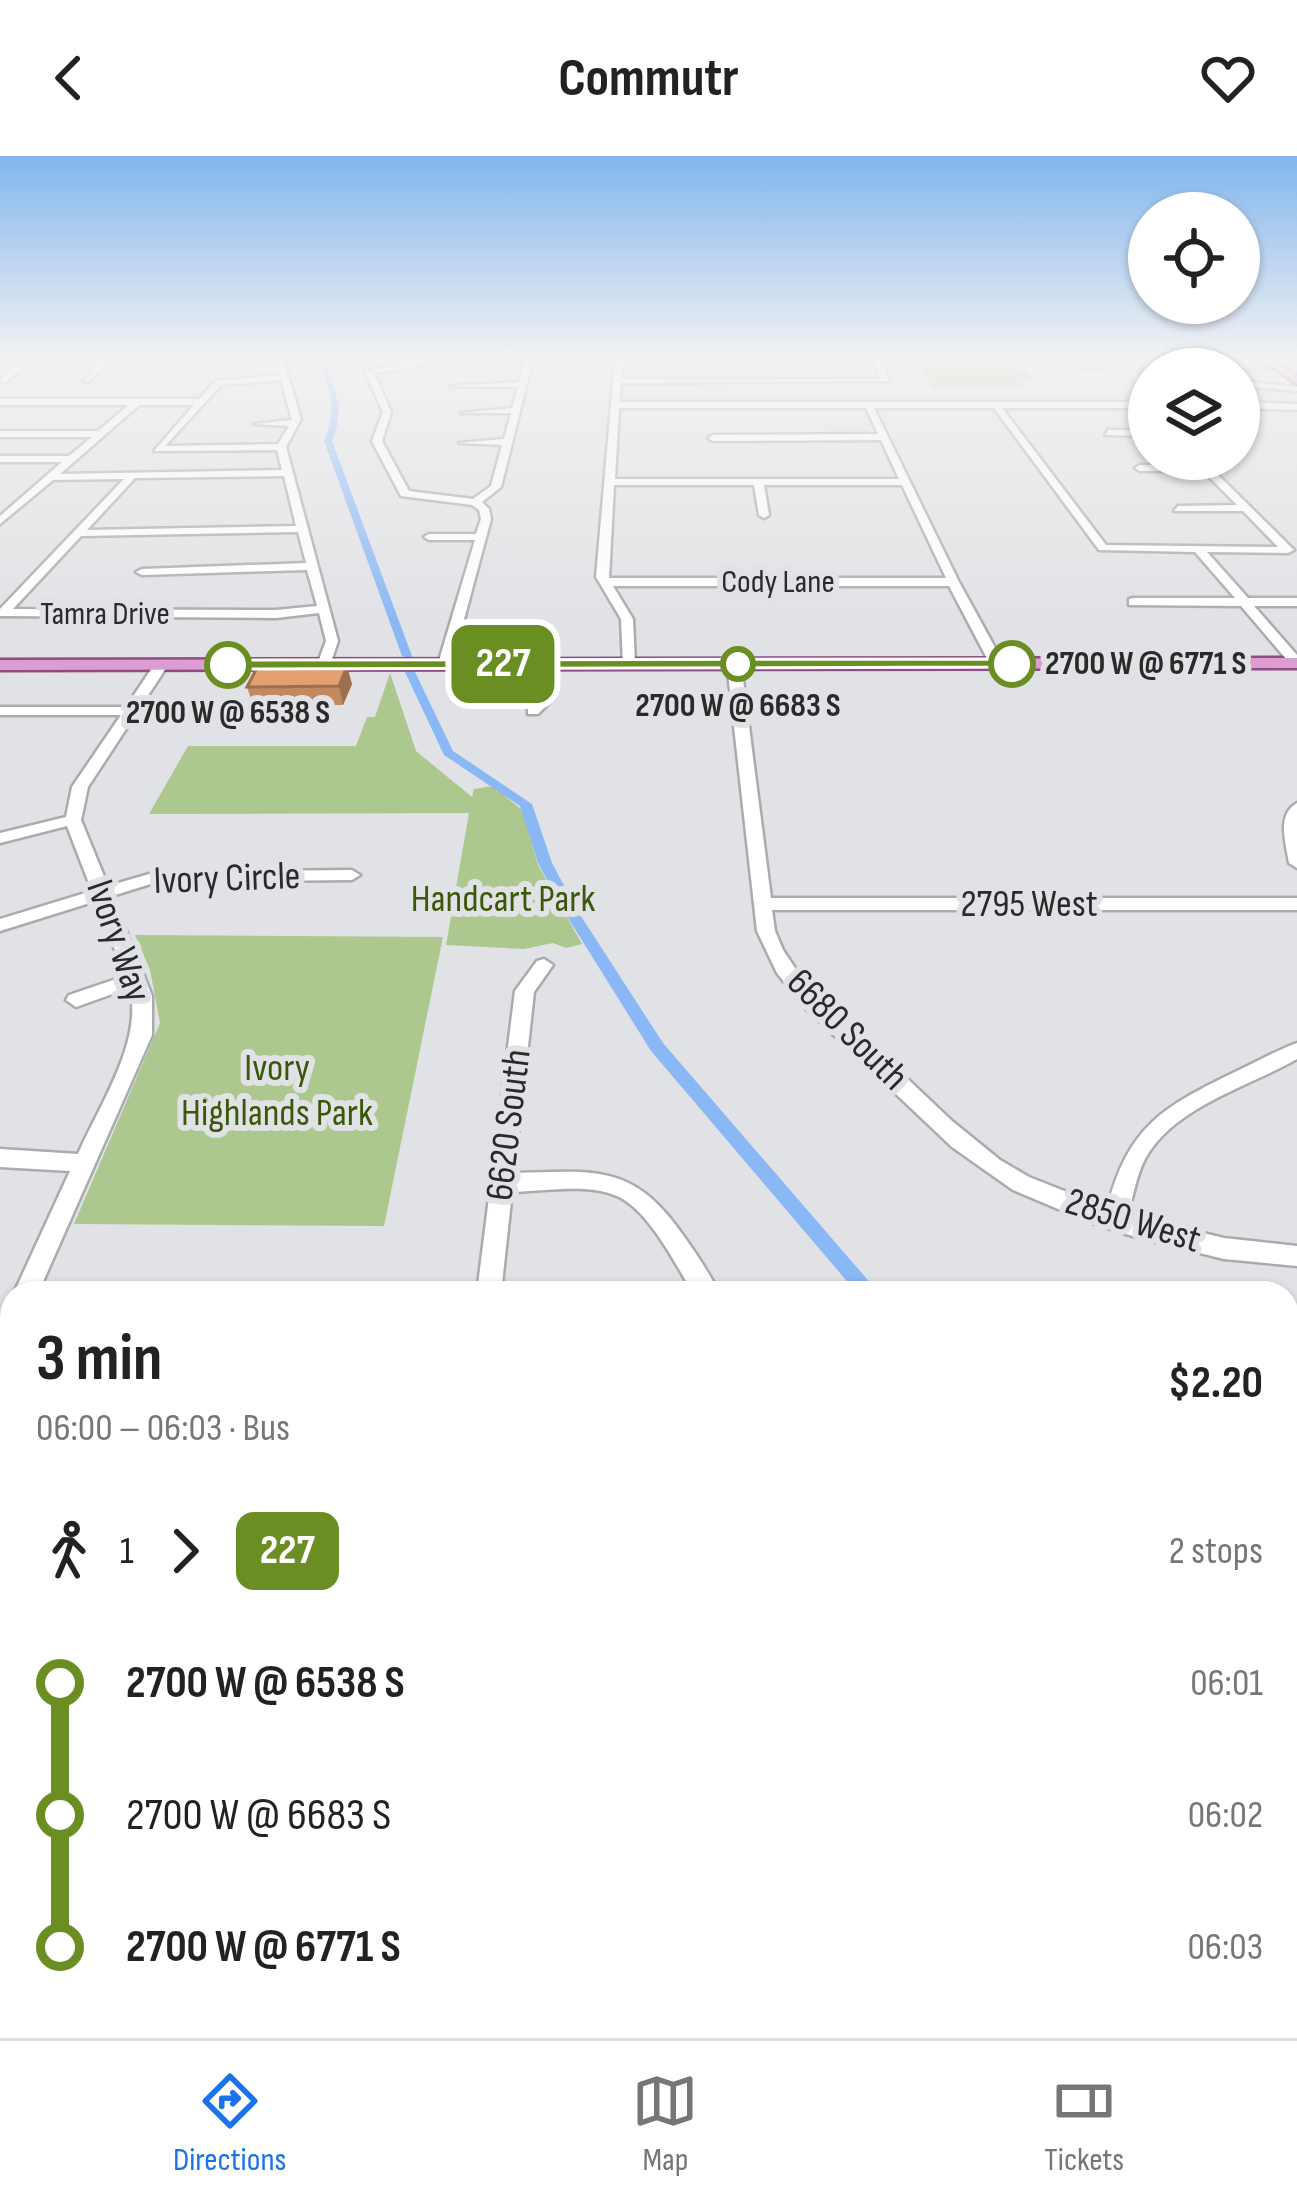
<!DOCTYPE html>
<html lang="en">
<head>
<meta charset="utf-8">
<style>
	body { margin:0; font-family:"Sofia Sans Condensed",sans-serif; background:#f2f2f2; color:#222; height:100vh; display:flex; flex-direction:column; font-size:45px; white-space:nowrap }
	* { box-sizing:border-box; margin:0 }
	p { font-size:39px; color:#767676 }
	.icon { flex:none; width:66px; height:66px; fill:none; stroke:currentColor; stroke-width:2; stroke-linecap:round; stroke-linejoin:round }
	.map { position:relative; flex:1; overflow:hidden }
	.panel { position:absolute; left:0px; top:1125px; width:1299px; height:759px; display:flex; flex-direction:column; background:#fff; border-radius:36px 36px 0 0; box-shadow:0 3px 9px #0004 }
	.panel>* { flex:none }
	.badge { padding:0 24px; border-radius:18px; font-size:42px; line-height:78px }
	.tools { position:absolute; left:1128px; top:36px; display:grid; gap:24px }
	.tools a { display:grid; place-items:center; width:132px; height:132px; border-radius:50%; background:#fff; box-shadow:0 3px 9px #0004; font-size:60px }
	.map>.badge { position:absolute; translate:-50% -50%; box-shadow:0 0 0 6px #fff }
	.legs { display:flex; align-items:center; gap:18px; height:132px; padding:0 36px; font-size:39px }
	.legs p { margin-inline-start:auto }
	.headline { display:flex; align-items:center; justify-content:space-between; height:204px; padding:0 36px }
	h1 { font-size:66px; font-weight:700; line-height:90px }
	ul { padding:0 36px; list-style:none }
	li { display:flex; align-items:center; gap:42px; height:132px; font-size:45px }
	li i { display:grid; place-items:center; width:18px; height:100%; margin:0 15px; background:currentColor }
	li i::after { content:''; width:30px; height:30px; margin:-15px; border:9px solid; border-radius:50%; background:#fff }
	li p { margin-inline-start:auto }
	li:first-child i { background:linear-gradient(#0000 50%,currentColor 0) }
	li:last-child i { background:linear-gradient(currentColor 50%,#0000 0) }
	header { display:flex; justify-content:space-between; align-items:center; height:156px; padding:0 36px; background:#fff; font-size:54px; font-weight:700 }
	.tab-bar { display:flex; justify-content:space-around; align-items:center; height:168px; border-top:3px solid #e0e0e0; background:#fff; font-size:33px; color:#767676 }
	.tab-bar a { display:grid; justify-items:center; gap:6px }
	.tab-bar .selected { color:#1a73e8 }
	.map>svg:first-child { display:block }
	.green { fill:#acc88f }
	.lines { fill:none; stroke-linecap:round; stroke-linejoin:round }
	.canal { fill:#8ab8f5; fill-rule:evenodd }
	.minor-casing { stroke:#aaabae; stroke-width:5 }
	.major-casing { stroke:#8f4c83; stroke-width:5 }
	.minor { fill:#fff; fill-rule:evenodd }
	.major { fill:#dc9ed1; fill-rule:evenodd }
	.wall { fill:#c28960 }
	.shaded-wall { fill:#9e6f4e }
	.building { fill:#e29f70; stroke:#9e6f4e; stroke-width:3 }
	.line-1 { fill:#6b8e23; stroke:#fff; stroke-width:3 }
	.stop-1-dot { fill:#fff; stroke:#6b8e23; stroke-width:6 }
	.labels { text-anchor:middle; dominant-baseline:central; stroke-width:12; stroke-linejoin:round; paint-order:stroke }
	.far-street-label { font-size:33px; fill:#2a2a2b; stroke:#e1e2e5 }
	.far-stop-label { font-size:33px; font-weight:bold; fill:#2a2a2b; stroke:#e1e2e5 }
	.street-label { font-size:39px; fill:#2a2a2b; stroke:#e1e2e5 }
	.park-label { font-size:39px; fill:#3a570b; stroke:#e1e2e5 }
</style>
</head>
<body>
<header><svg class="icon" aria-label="back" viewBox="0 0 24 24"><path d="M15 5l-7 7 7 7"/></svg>Commutr<svg class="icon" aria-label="heart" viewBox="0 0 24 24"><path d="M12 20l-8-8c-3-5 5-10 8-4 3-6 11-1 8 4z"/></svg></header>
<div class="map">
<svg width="1297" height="1882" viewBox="0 0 1297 1882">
	<rect width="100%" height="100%" fill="#e1e2e5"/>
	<g class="green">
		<path d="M914 203C952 203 989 207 1026 214L1033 223 1021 225 1027 232H932Z"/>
		<path d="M390 517 416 595 472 641 474 633 493 630 522 654 538 709 582 788 566 792 553 787 524 793 446 789 469 657 149 658 188 590H356L367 561H375Z"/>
		<path d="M135 779 443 781 384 1070 74 1068 160 867 150 814Z"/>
	</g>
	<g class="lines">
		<g class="canal">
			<path d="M317 203H323C336 232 345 255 332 285L412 500 411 502 402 500 324 285C338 255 330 232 317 203Z"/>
			<path d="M974 203 1046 211 1151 213 1149 216 1046 215Z"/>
			<path d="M1239 212 1270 213 1273 215 1239 216 1237 213Z"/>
			<path d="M1297 214V218L1294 217V215Z"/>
			<path d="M410 513 415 516 453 595 532 648 552 707 577 754 663 887 879 1137H857L651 895 563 754 538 707 520 650 444 599 405 516Z"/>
			<path d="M1287 1301 1297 1304V1326L1287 1323Z"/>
		</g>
		<g class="minor-casing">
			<g id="minor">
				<path d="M95 203H103L104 211 89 225H83L96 210Z"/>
				<path d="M283 203 301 263 286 291 338 485 329 512 317 509 326 485 319 457 276 462 0 460V453L124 323 53 324 0 368V360L62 306H0V300H69L92 281H0V275H98L129 249H0V243H199L216 225 280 219 276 205 240 208 237 204ZM281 224 292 264 254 268 289 270 278 288 165 290 221 229ZM139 249H194L154 295 277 294 282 314 60 318ZM284 320 296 370 87 374 135 322ZM298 376 306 407 142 413 136 416 142 419 307 414 317 450 276 454 13 453 81 380Z"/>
				<path d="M429 203 421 210 374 217 391 256 382 285 409 335 473 343 491 330 502 289 459 287 504 283 511 257H460L512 252 518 231 449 230 519 226 525 203H533L501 331 482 346 489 353 491 363 452 508 445 512 438 508 475 384H429L424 381 429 378H476L481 363 479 354 472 349 401 340 372 285 383 256 365 215Z"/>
				<path d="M490 203H503L492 207Z"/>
				<path d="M615 203H623L621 223H881L872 203H880L890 225 621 227 620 246H1149V252H1002L1106 389 1278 391 1243 355H1174L1178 350 1237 349 1203 315H1140L1135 312 1140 309H1198L1192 303H1202L1294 394 1288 397 1207 396 1248 442H1297V450H1254L1297 499V511L1292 510 1241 450 1129 449V443L1133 442H1235L1195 396 1099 394 994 252H874L959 426 1004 508 1002 511 990 508 949 430H613L633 463 635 508 623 511 621 463 596 421ZM619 252H866L878 278 713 279 708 282 713 285 881 284 899 323H615ZM614 329H754L759 359 764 362 769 359 764 329H902L946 422H609Z"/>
				<path d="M784 203 781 206 688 204 689 203Z"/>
				<path d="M849 203H858L854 205Z"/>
				<path d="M0 209 24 212 3 227 0 223 12 214 0 213Z"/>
				<path d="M1239 225 1297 231V235L1239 229Z"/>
				<path d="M1239 246 1297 248V254L1239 252Z"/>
				<path d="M1108 274H1149V280L1105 279Z"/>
				<path d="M551 504 558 508 553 543 538 558H528V552L539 542 544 508Z"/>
				<path d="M734 504 741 508 771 742H1297V754H772L775 775 783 794 803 824 952 965 1000 1004 1029 1021 1107 1052C1129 969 1163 951 1237 915 1257 906 1277 894 1297 887V903C1248 931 1173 951 1145 1003 1136 1020 1133 1041 1128 1059L1224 1082 1297 1090V1110L1224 1103 1139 1082 1089 1066 1013 1034 952 991 802 849 777 817 757 775 727 508Z"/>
				<path d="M161 505 168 509 88 631 81 664 108 730 156 716 352 714 360 719 352 724 157 726 112 740 152 840V879L38 1137H14L70 1015 0 1011V993L78 998C98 952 145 882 129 832L76 851 66 844 69 839 125 820 96 745 0 775V763L92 735 67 670 0 687V677L66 661 72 631 121 559H0V551H126L156 506Z"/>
				<path d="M1297 647V712L1289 707C1286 686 1276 659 1297 647Z"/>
				<path d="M544 803 553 809 534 836 514 1017C597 1015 634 1007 685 1082 697 1099 710 1118 719 1137H693C676 1109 649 1054 617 1040 588 1027 544 1035 512 1036L501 1137H477L515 835 537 805Z"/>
				<path d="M12 1156 9 1203 0 1207V1166L3 1159Z"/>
				<path d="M1287 1752 1297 1756V1819L1287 1815Z"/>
				<path d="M12 1796V1866L0 1871V1801Z"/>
				<path d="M386 1872H424L423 1882H385Z"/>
			</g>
		</g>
		<g class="major-casing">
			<g id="major">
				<path d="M1260 203H1272L1297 220V228Z"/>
				<path d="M1297 502V512L0 514V504Z"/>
			</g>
		</g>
		<use href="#minor" class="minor"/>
		<use href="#major" class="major"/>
	</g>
	<path class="wall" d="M352 528 343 549H253L247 531Z"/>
	<path class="shaded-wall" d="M347 510 352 528 343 549 339 530Z"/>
	<path class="building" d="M258 510H347L339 530 247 531Z"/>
	<linearGradient id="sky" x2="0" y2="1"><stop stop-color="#82b6ed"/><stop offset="0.43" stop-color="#f2f2f3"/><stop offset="1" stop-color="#f2f2f3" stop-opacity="0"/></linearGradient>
	<rect width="1297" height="467" fill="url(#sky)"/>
	<path class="line-1" d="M1012 503 1017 511 228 513 221 509 228 504Z"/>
	<g class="stop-1-dot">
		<circle cx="738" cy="508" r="15"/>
		<circle cx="1012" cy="508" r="21"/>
		<circle cx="228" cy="509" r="21"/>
	</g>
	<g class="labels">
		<g class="far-street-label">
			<text x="778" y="426">Cody Lane</text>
			<text x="105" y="458">Tamra Drive</text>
		</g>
		<g class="far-stop-label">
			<text x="1045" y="508" text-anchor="start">2700 W @ 6771 S</text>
			<text x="738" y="550">2700 W @ 6683 S</text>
			<text x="228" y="557">2700 W @ 6538 S</text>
		</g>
		<g class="street-label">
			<text transform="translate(227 723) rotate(-2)">Ivory Circle</text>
			<text x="1029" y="748">2795 West</text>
			<text transform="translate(118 785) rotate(71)">Ivory Way</text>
			<text transform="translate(847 874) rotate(45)">6680 South</text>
			<text transform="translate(509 969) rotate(-83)">6620 South</text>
			<text transform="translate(1133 1065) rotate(17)">2850 West</text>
		</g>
		<g class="park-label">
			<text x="503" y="743">Handcart Park</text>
			<text x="277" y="912">Ivory<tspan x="277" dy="45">Highlands Park</tspan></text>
		</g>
	</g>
</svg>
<div class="tools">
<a><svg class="icon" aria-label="locate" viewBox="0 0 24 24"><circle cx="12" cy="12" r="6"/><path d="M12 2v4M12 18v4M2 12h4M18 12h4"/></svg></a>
<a><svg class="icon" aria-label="layers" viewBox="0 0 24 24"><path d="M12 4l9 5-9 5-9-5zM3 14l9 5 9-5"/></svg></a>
</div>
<b class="badge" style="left:503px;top:508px;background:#6b8e23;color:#fff">227</b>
<section class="panel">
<div class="headline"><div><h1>3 min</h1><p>06:00 – 06:03 · Bus</p></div><b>$2.20</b></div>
<div class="legs"><svg class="icon" aria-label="walk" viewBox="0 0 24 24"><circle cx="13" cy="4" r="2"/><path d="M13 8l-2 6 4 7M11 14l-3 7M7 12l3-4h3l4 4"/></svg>1<svg class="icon" aria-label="forward" viewBox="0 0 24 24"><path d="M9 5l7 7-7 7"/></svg><b class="badge" style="background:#6b8e23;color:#fff">227</b><p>2 stops</p></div>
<ul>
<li><i style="color:#6b8e23"></i><b>2700 W @ 6538 S</b><p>06:01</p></li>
<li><i style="color:#6b8e23"></i><span>2700 W @ 6683 S</span><p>06:02</p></li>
<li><i style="color:#6b8e23"></i><b>2700 W @ 6771 S</b><p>06:03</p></li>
</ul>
</section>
</div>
<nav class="tab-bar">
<a class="selected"><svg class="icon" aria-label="directions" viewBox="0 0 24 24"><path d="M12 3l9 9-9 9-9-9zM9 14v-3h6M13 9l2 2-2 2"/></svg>Directions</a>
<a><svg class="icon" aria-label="map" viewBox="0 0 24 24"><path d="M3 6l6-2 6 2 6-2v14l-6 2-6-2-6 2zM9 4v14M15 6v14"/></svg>Map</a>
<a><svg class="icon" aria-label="tickets" viewBox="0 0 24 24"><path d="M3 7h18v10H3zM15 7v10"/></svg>Tickets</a>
</nav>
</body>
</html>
